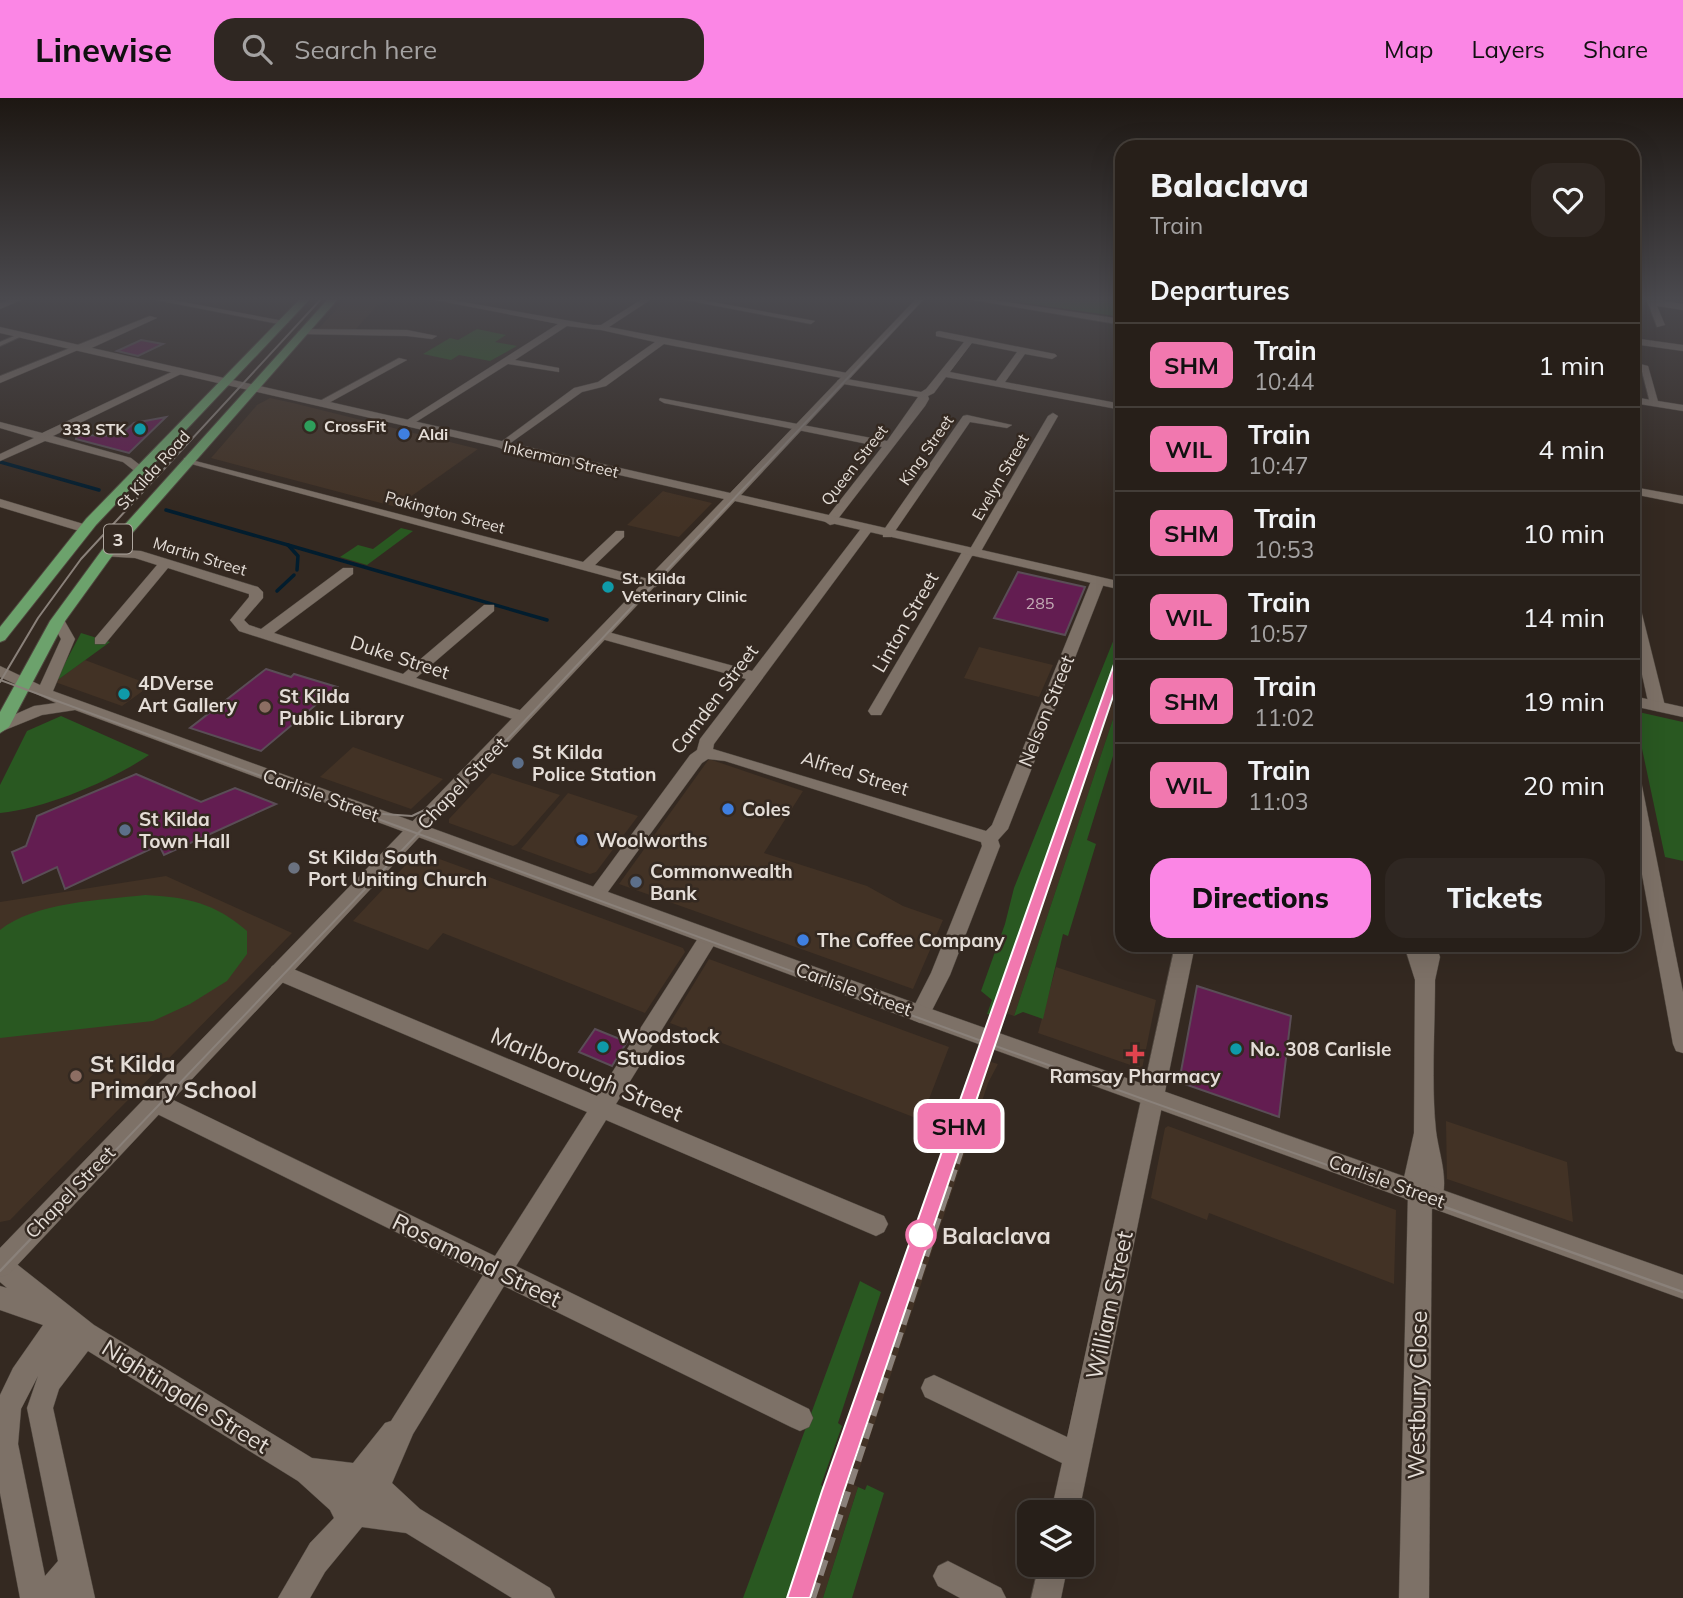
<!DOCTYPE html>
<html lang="en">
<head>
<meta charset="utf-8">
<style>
	body { margin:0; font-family:Mulish,sans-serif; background:#2f2722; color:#f1f3f6; height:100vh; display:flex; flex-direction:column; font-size:26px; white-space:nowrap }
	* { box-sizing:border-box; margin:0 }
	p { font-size:23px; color:#a4a2a2 }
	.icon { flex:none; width:38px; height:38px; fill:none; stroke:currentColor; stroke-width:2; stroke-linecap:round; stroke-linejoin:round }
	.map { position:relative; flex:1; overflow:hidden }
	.sheet { position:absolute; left:1115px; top:42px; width:525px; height:812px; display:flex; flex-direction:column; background:#271f19; border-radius:21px; box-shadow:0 7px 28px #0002,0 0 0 2px #433d38 }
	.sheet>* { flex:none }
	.badge { padding:0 14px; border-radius:10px; font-size:24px; line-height:46px }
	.fabs { position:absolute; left:1017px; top:1402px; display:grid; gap:14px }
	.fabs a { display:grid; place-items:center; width:77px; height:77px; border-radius:14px; background:#271f19; box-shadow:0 7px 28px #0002,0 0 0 2px #433d38; font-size:35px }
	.map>.badge { position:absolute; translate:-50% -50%; box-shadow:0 0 0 4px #fff }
	h2 { padding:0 35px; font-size:26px; line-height:63px }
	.round { display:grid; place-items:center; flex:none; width:74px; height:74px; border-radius:21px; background:#2f2722 }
	.headline { display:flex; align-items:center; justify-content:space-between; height:119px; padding:0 35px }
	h1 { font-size:33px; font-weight:800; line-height:52px }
	.action { display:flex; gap:14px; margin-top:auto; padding:14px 35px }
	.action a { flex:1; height:80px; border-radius:21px; background:#fb86e5; color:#111; font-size:28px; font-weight:800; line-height:80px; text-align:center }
	.action a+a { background:#2f2722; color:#f1f3f6 }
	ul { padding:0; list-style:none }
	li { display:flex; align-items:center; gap:21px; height:84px; padding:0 35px; border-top:2px solid #433d38 }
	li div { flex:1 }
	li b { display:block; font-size:26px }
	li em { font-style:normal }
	li .badge { min-width:77px; font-weight:700; text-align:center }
	header { display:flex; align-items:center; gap:42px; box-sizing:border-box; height:98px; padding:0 35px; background:#fb86e5; color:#111 }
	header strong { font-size:33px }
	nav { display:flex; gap:38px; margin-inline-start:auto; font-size:24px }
	.search { width:490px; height:63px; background:#2f2722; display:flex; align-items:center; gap:18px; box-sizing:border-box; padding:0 24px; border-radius:21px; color:#a4a2a2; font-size:26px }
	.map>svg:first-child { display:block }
	.built { fill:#423225 }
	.green { fill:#295821 }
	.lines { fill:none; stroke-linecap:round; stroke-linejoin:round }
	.stream { stroke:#021d2e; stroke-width:3.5 }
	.building { fill:#631d51; stroke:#5a4d56; stroke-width:2 }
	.pedestrian-casing { stroke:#4f473f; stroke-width:2 }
	.minor-casing { stroke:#4f473f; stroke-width:1 }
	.tertiary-casing { stroke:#4f473f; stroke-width:1 }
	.secondary-casing { stroke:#4f473f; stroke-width:1 }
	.trunk-casing { stroke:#4f473f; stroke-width:2 }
	.pedestrian { fill:#7d7167; fill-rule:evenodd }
	.minor { fill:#7d7167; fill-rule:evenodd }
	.tertiary { fill:#7d7167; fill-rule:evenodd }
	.secondary { fill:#7d7167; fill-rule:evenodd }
	.trunk { fill:#6ca26c; fill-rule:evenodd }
	.tram-far1 { stroke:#8a817a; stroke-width:2 }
	.tram { stroke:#8a817a; stroke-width:2.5 }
	.rail-far2 { stroke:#8a817a; stroke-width:4.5; stroke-dasharray:10 4.5; stroke-linecap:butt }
	.rail-far1 { stroke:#8a817a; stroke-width:5; stroke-dasharray:12 6; stroke-linecap:butt }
	.rail { stroke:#8a817a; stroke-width:6; stroke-dasharray:16 8; stroke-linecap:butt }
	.line { fill:#f178af; stroke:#fff; stroke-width:2 }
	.leisure-dot { fill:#2e9e5b; stroke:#342921; stroke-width:2.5 }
	.culture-dot { fill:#0f9aa8; stroke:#342921; stroke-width:2.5 }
	.shop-dot { fill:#3f7fe0; stroke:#342921; stroke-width:2.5 }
	.education-dot { fill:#8d6e63; stroke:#342921; stroke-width:2.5 }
	.service-dot { fill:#5c6f8a; stroke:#342921; stroke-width:2.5 }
	.worship-dot { fill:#6b7280; stroke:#342921; stroke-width:2.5 }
	.health-dot { fill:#e0444e; stroke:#342921; stroke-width:2.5 }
	.stop-dot { fill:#fff; stroke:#f178af; stroke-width:3.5 }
	.labels { text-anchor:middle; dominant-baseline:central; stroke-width:5; stroke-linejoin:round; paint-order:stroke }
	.far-poi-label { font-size:16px; font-weight:bold; fill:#e4ddd7; stroke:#342921; text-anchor:start }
	.far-street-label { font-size:16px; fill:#e4ddd7; stroke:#342921 }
	.number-label { font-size:16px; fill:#c4adb6 }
	.shield { fill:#342921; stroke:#afa7a0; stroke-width:2 }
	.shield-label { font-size:18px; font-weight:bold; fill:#e4ddd7 }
	.street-label { font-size:19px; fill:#e4ddd7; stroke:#342921 }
	.poi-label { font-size:19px; font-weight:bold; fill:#e4ddd7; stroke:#342921; text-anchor:start }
	.near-poi-label { font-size:23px; font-weight:bold; fill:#e4ddd7; stroke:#342921; text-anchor:start }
	.near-street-label { font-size:23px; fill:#e4ddd7; stroke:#342921 }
	.near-stop-label { font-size:23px; font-weight:bold; fill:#e4ddd7; stroke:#342921; text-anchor:start }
</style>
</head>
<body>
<header>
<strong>Linewise</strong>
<div class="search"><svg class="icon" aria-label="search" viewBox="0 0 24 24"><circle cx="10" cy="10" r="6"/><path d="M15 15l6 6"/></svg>Search here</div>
<nav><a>Map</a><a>Layers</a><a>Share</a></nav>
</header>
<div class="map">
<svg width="1683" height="1500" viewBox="0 0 1683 1500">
	<rect width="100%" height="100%" fill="#342921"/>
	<g class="built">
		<path d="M347 200H393L376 208 356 231H318Z"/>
		<path d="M270 300 293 305 478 351 396 409 211 360 257 307Z"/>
		<path d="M663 393 666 394 712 405 679 439 627 427Z"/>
		<path d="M1122 547V594L1014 918 994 911 995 906Z"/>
		<path d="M979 549 1053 567 1039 599 964 580Z"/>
		<path d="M85 562 151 587 122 608 55 584Z"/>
		<path d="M353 649 443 681 411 711 320 679Z"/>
		<path d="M709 661 803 693 764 755 867 788 903 808 943 822 913 891 619 786Z"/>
		<path d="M492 675 560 697 517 746 513 748 449 725V721Z"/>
		<path d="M568 695 638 718 596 774 590 776 521 751Z"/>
		<path d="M423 755 683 850 685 854 645 915 443 835 428 852 353 823 415 757Z"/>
		<path d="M166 778 292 835 10 1122 0 1124V804Z"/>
		<path d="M709 861 949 949 921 1022 670 925Z"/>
		<path d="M1056 869 1156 902 1142 971 1038 935Z"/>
		<path d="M978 960 998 966 988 985 854 1387 858 1389 823 1500H789L820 1402 827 1391Z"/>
		<path d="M1446 1023 1567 1064 1573 1124 1447 1081Z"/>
		<path d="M1168 1028 1396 1112 1394 1186 1209 1115 1207 1122 1151 1100 1165 1030Z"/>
	</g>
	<g class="green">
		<path d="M1021 200H1122V219L1018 204Z"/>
		<path d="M477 231 506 237 495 244 517 248 490 263 459 257 451 262 423 256 450 240 458 242Z"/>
		<path d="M401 430 413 433 367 467 340 459 358 447 373 451Z"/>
		<path d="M1122 521V547L992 917 987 916 992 902 981 893 1005 826 1014 790Z"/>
		<path d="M81 535 110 544 55 584Z"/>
		<path d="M1122 594V629L1087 742 1096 746 1068 838 1063 836 1043 921 1023 914 1014 918Z"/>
		<path d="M1634 613 1683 624V763L1665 759Z"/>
		<path d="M61 618 149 657C111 683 47 710 0 715V687L27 633Z"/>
		<path d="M145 797C187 799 215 805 247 833V856L227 883 190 906 153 923 0 940V832C35 804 101 802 145 797Z"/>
		<path d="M860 1183 881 1194 838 1325 842 1328 821 1387 827 1391 820 1402 789 1500H743Z"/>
		<path d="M867 1387 884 1395 852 1500H823L858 1389 865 1392Z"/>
	</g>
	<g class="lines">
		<g class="stream">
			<path d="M0 364 99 392"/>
			<path d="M166 412 288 447 298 458 297 472"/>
			<path d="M288 447 547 522"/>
			<path d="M277 493 294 477"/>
		</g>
	</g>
	<g class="building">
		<path d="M141 242 163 246 138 258 117 253Z"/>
		<path d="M166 319 129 355 76 341 77 337 119 338 134 325Z"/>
		<path d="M1018 474 1085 489 1065 537 994 520Z"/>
		<path d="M266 571 291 579 294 576 337 589 261 653 190 630Z"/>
		<path d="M136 676 201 704 235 690 276 706 164 757 159 747 65 791 57 769 23 785 12 754 26 748 37 718Z"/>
		<path d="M1197 888 1291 918 1279 1019 1179 984Z"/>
		<path d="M595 931 627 944 612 968 579 954Z"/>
	</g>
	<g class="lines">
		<g class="pedestrian-casing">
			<path id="pedestrian" d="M19 236 24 237 0 248V244Z"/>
		</g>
		<g class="minor-casing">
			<g id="minor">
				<path d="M146 200H162L289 224 284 227Z"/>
				<path d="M425 200H440L593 227H601L644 200H653L609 229 847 275 852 278 847 281 921 294 926 291 964 244 936 238V234L939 233 1055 256 1057 258 1052 261 1025 256 1005 284 1122 306V312L946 279 934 295 928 298 929 301 925 308 834 426 830 427 824 423 882 349 664 305 659 302 660 300 887 343 918 299 838 285 837 283 842 280 664 246 606 288 582 294 502 351 496 348 498 346 574 290 598 284 655 244 601 232 567 228 515 262 559 270V274L508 266 408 329 404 328V324L558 226ZM972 245 1017 254 996 283 950 274Z"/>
				<path d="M675 200H691L815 223 811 226Z"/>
				<path d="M1646 200 1683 206V212L1657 208 1665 227 1657 229Z"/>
				<path d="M150 218 157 220 85 253 78 252 0 285V278Z"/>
				<path d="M303 231 407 232 437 238 432 241 407 238 300 236 298 234Z"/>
				<path d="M1633 240 1683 247V253L1633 246Z"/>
				<path d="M399 260 407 262 325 307 316 305Z"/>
				<path d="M1640 266 1648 268 1659 307 1650 305Z"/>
				<path d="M180 270 185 273 183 275 53 338 131 360 145 371V375H137L123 364 45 343 0 363V356L34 340 0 330V324L42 335Z"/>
				<path d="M1053 315 1058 318 980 455 972 458 881 617H871L868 613 962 454 970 451 1048 318Z"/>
				<path d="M967 317 1012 327 1007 330 970 324 891 439H883V433L963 318Z"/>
				<path d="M184 360 583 464 616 433H624V439L595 467 656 483 658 486 656 489H646L184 364Z"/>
				<path d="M1633 389 1683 398V406L1633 396Z"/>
				<path d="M0 401 90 428 92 431 86 435 0 409Z"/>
				<path d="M867 427 873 431 714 646 713 651 986 733 992 727 1091 483 1098 479 1105 483 1008 731 998 742 1000 748 950 877 927 922 920 925 913 922 910 916 931 875 982 748 981 744 725 663 708 661 702 665 602 802 596 804 590 802 587 797 690 657 697 652 700 641 746 581 598 540V534H608L752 573 863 428Z"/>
				<path d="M107 451 141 453 258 489 263 494V500L244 522 249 527 261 531 343 470H353V476L274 535 403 576 484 507H494V513L416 580 529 615 532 619 524 624 519 623 239 533 230 522 249 499V496L168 470 105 546H95V540L157 467 135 460 102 458 101 455Z"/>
				<path d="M1633 504 1640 508 1665 608 1657 613 1649 608 1633 536Z"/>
				<path d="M1633 677 1641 683 1683 894V955L1676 953 1673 946 1633 727Z"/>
				<path d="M709 831 716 834 718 839 716 844 616 1006 884 1118 888 1126 884 1134 876 1138 606 1022 516 1168 809 1311 813 1320 809 1329 800 1333 791 1329 504 1188 413 1336 392 1385 420 1411 550 1490 555 1500H512L406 1435 362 1429 325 1474 310 1500H278L310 1445 334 1420 330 1412 298 1383 88 1253 59 1291 53 1310 95 1500H20L0 1395V1297L13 1270 43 1227 0 1212V1188L7 1190 0 1184V1157L9 1160 94 1227 312 1360 353 1365 385 1325 391 1323 483 1177 147 1011 144 1004 147 997 155 994 163 997 495 1158 587 1014 272 880 269 874 272 868 279 866 286 868 597 998 702 834ZM38 1278 27 1310 58 1463 45 1478 18 1346 21 1311Z"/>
				<path d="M1175 847H1195L1079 1414H1051L1062 1365 925 1299 921 1290 925 1281 934 1277 1067 1339Z"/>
				<path d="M1420 1084 1428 1087 1432 1095 1429 1500H1399L1408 1095 1412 1087Z"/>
				<path d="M948 1463 1001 1490 1006 1500H960L938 1488 933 1478 938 1468Z"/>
				<path d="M1039 1466H1068L1061 1500H1031Z"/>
			</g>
		</g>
		<g class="tertiary-casing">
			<g id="tertiary">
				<path d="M917 200H925L741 397 1122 484V492L735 403 9 1176 0 1179V1150L724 401 0 235V229L730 395Z"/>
				<path d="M961 200H979L1122 221V227Z"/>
				<path d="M1633 299 1683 307V313L1633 305Z"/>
				<path d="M1633 598 1683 609V619L1633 608Z"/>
				<path d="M1404 847H1436L1440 859 1435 882C1435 929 1431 987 1436 1033 1439 1057 1450 1083 1440 1107L1432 1111 1424 1107 1421 1101 1413 1104 1405 1101 1401 1093 1414 1035 1415 882Z"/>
			</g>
		</g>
		<g class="secondary-casing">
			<g id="secondary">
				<path d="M15 200H26L0 211V205Z"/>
				<path d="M58 519 63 520 75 541 53 593 934 912 1683 1177V1201L926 927 75 612 42 617 0 634V623L34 608 56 605 0 579V568L40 587 61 541 51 523Z"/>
			</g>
		</g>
		<g class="trunk-casing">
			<g id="trunk">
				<path d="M301 200H311L96 427 5 542 0 544V529L86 421Z"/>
				<path d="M329 200H339L112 458 65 523 9 629 0 635V614L50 523 102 452Z"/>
			</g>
		</g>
		<use href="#pedestrian" class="pedestrian"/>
		<use href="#minor" class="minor"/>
		<use href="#tertiary" class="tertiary"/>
		<use href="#secondary" class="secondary"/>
		<use href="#trunk" class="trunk"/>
		<g class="tram-far1">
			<path d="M0 582 976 941 1419 1100"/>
			<path d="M0 584 38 520 81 461 322 200"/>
			<path d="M383 716 412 718 439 705"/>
			<path d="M70 1100 450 702 923 200"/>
		</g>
		<g class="tram">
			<path d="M1414 1098 1683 1194"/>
			<path d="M0 1173 72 1098"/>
		</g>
		<path class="rail-far2" d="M1043 786 1122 557"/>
		<g class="rail-far1">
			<path d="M934 1100 1043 784"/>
			<path d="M946 1100 967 1036"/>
		</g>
		<g class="rail">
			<path d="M799 1500 847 1350 934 1098"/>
			<path d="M813 1500 946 1098"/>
		</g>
	</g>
	<linearGradient id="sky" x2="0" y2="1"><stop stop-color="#1d1712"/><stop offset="0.49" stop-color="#4a494e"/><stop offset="1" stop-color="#4a494e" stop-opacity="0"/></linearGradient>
	<rect width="1683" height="410" fill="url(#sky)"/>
	<path class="line" d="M1118 555 1127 557 844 1393 810 1500H787L822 1393Z"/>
	<circle class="leisure-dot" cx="310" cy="328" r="7"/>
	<g class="culture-dot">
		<circle cx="140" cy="331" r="7"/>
		<circle cx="608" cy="489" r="7"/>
		<circle cx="124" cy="596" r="7"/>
		<circle cx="603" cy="949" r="7"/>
		<circle cx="1236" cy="951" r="7"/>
	</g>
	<g class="shop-dot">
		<circle cx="404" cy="336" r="7"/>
		<circle cx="728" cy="711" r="7"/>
		<circle cx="582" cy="742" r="7"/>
		<circle cx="803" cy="842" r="7"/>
	</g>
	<g class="education-dot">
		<circle cx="265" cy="609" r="7"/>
		<circle cx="76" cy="978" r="7"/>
	</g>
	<g class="service-dot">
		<circle cx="518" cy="665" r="7"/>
		<circle cx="125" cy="732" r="7"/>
		<circle cx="636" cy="784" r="7"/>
	</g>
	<circle class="worship-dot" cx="294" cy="770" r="7"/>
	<path class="health-dot" d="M1131.5 945.5h7v7h7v7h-7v7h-7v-7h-7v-7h7z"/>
	<circle class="stop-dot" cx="921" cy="1137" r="14"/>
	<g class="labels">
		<g class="far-poi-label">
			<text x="324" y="328">CrossFit</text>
			<text x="126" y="331" text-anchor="end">333 STK</text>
			<text x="418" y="336">Aldi</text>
			<text x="622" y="480">St. Kilda<tspan x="622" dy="18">Veterinary Clinic</tspan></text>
		</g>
		<g class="far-street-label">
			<text transform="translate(926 352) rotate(-55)">King Street</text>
			<text transform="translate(561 361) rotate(13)">Inkerman Street</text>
			<text transform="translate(854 367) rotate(-52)">Queen Street</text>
			<text transform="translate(153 372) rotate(-48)">St Kilda Road</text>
			<text transform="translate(1000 379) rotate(-60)">Evelyn Street</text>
			<text transform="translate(445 414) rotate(15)">Pakington Street</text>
			<text transform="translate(200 458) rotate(17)">Martin Street</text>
		</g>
		<g class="number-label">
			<text x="1040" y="505">285</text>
		</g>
		<rect class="shield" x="104" y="426.5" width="28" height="29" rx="5"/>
		<g class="shield-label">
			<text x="118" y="441">3</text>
		</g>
		<g class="street-label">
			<text transform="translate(905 524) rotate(-60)">Linton Street</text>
			<text transform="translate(400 559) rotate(18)">Duke Street</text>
			<text transform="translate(714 601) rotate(-53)">Camden Street</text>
			<text transform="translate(1046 613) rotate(-68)">Nelson Street</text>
			<text transform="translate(855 675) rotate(17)">Alfred Street</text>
			<text transform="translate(462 685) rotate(-46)">Chapel Street</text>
			<text transform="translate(321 697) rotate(20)">Carlisle Street</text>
			<text transform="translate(854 891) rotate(20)">Carlisle Street</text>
			<text transform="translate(1387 1083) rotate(20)">Carlisle Street</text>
			<text transform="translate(70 1094) rotate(-46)">Chapel Street</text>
		</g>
		<g class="poi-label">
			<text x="138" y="585">4DVerse<tspan x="138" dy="22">Art Gallery</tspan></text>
			<text x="279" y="598">St Kilda<tspan x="279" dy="22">Public Library</tspan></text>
			<text x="532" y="654">St Kilda<tspan x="532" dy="22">Police Station</tspan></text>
			<text x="742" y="711">Coles</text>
			<text x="139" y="721">St Kilda<tspan x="139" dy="22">Town Hall</tspan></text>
			<text x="596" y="742">Woolworths</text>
			<text x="308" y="759">St Kilda South<tspan x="308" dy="22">Port Uniting Church</tspan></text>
			<text x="650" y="773">Commonwealth<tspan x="650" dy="22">Bank</tspan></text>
			<text x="817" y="842">The Coffee Company</text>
			<text x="617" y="938">Woodstock<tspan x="617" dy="22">Studios</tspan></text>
			<text x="1250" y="951">No. 308 Carlisle</text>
			<text x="1135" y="978" text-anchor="middle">Ramsay Pharmacy</text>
		</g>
		<g class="near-poi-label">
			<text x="90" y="965">St Kilda<tspan x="90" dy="26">Primary School</tspan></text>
		</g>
		<g class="near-street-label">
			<text transform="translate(587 976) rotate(23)">Marlborough Street</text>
			<text transform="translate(477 1162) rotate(26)">Rosamond Street</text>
			<text transform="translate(1109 1207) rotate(-78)">William Street</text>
			<text transform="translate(1417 1297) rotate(-89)">Westbury Close</text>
			<text transform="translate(186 1298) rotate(32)">Nightingale Street</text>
		</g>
		<g class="near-stop-label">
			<text x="942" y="1137">Balaclava</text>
		</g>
	</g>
</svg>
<div class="fabs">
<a><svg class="icon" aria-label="layers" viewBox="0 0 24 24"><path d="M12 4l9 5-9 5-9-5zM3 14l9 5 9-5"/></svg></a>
</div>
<b class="badge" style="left:959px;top:1028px;background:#f178af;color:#111">SHM</b>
<section class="sheet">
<div class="headline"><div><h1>Balaclava</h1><p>Train</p></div><a class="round"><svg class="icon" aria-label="heart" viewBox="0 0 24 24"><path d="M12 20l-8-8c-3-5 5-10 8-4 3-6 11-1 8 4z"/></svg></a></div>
<h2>Departures</h2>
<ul>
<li><span class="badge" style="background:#f178af;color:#111">SHM</span><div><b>Train</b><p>10:44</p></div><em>1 min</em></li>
<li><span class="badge" style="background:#f178af;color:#111">WIL</span><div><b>Train</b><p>10:47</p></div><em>4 min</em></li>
<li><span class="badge" style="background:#f178af;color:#111">SHM</span><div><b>Train</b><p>10:53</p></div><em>10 min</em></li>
<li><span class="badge" style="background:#f178af;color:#111">WIL</span><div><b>Train</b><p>10:57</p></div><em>14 min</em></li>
<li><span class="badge" style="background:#f178af;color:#111">SHM</span><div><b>Train</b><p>11:02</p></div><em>19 min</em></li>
<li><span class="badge" style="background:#f178af;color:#111">WIL</span><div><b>Train</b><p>11:03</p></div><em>20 min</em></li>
</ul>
<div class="action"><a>Directions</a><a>Tickets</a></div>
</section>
</div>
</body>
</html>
